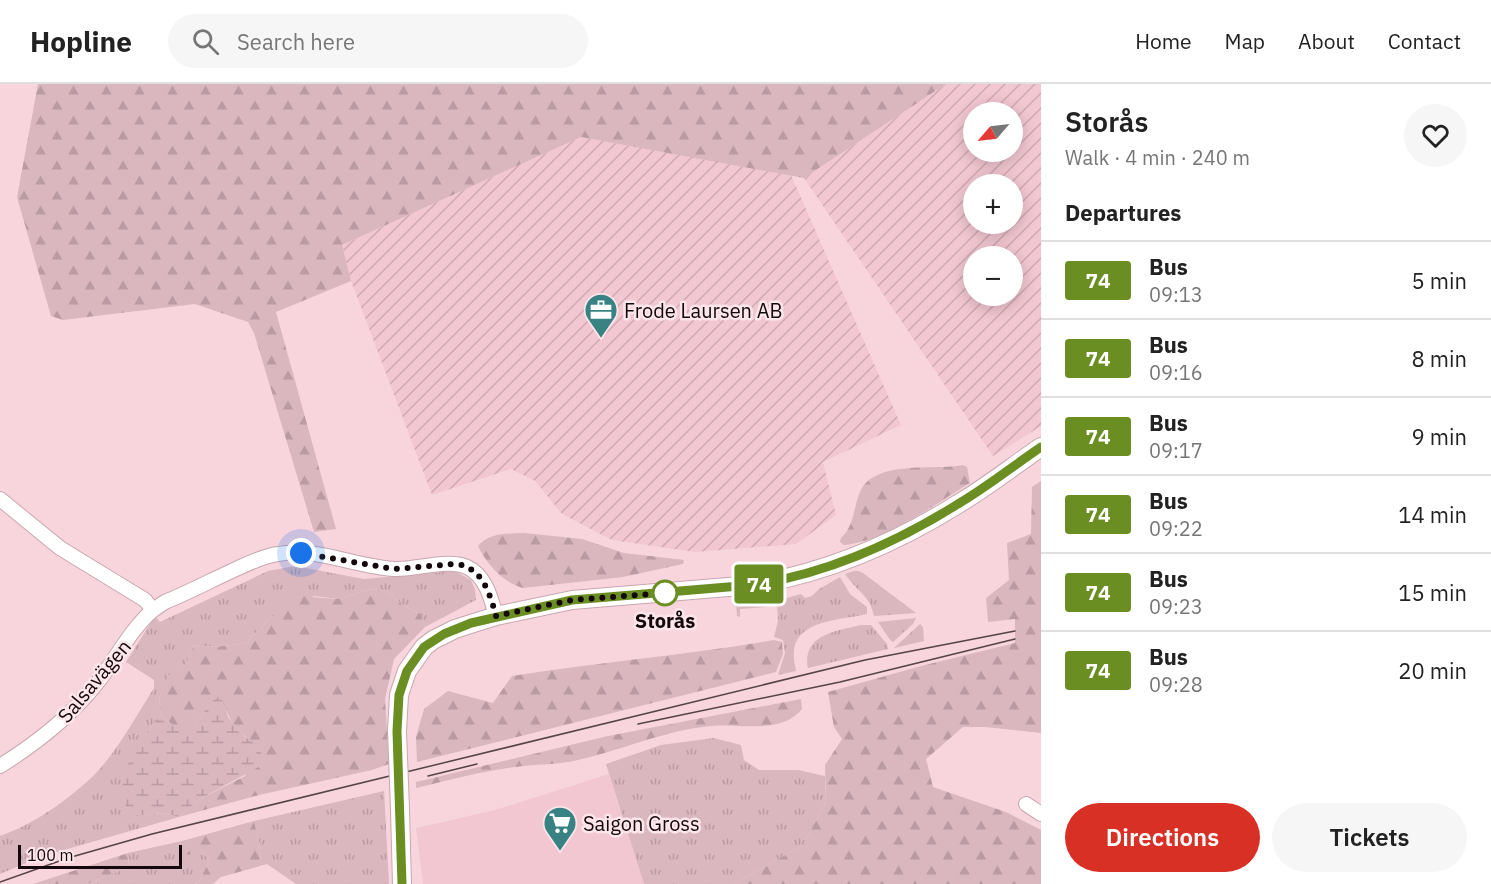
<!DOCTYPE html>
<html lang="en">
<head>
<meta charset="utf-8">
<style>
	body { margin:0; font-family:"IBM Plex Sans",sans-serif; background:#f6f6f6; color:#222; height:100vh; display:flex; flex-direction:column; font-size:22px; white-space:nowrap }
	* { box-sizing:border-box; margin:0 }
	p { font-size:20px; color:#767676 }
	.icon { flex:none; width:33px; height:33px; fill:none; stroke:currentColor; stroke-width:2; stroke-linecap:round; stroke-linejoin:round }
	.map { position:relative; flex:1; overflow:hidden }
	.panel { display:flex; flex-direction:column; background:#fff; width:450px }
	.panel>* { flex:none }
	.badge { padding:0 12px; border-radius:4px; font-size:21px; line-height:39px }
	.needle { width:39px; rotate:242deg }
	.controls { position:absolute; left:963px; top:18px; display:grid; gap:12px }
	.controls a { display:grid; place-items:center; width:60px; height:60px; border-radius:50%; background:#fff; box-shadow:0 3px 15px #0003; font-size:30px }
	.scale { position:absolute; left:18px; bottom:15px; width:164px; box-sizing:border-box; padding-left:6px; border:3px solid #13080b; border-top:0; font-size:16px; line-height:21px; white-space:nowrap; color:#13080b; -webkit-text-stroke:4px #fce6eb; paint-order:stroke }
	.you { position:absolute; width:30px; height:30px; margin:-15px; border:4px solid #fff; border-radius:50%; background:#1a73e8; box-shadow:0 0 0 9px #1a73e833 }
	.map>.badge { position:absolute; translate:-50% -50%; box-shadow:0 0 0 3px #fff }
	h2 { padding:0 24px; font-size:22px; line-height:54px }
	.round { display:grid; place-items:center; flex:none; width:63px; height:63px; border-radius:32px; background:#f6f6f6 }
	.head { display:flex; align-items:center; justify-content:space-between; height:102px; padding:0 24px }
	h1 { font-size:28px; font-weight:600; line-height:45px }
	.button { display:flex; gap:12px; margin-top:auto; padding:12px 24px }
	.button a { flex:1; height:69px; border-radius:36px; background:#d93025; color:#fff; font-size:24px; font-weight:600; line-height:69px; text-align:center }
	.button a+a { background:#f6f6f6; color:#222 }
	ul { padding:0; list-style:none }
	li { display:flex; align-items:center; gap:18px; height:78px; padding:0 24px; border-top:2px solid #e0e0e0 }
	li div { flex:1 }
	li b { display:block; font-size:22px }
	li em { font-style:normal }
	li .badge { min-width:66px; font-weight:700; text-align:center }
	header { display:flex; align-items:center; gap:36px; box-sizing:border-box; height:84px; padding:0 30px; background:#fff; border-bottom:2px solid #e0e0e0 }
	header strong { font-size:28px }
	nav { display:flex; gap:33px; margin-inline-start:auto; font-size:21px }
	.search { width:420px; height:54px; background:#f6f6f6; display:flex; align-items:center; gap:15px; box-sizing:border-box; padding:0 21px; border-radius:33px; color:#767676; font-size:22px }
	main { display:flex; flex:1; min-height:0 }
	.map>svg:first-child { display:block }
	.built { fill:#f2c7d2 }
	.industrial { fill:url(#industrial-furrows); fill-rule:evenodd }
	.grass { fill:url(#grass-tufts) }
	.forest { fill:url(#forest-firs) }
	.wetland { fill:url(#wetland-marsh) }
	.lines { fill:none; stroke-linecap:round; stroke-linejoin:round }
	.street-casing { stroke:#c8a7af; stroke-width:16 }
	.secondary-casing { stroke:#c8a7af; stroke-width:20 }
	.street { stroke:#fff; stroke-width:14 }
	.secondary { stroke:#fff; stroke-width:18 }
	.tram { stroke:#554347; stroke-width:1.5 }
	.secondary-bridge-casing { stroke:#c8a7af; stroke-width:20; stroke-linecap:butt }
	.secondary-bridge { stroke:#fff; stroke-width:18 }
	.line-casing { stroke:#fff; stroke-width:14 }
	.line { stroke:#6b8e23; stroke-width:9 }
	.walk { stroke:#13080b; stroke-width:6; stroke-dasharray:0 10.8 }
	.stop-dot { fill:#fff; stroke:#6b8e23; stroke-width:3 }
	.labels { text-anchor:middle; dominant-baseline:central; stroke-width:5; stroke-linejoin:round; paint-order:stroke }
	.poi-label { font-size:20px; fill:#13080b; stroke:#fce6eb; text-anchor:start }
	.stop-label { font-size:20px; font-weight:bold; fill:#13080b; stroke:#fce6eb }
	.street-label { font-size:20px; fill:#13080b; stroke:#fce6eb }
</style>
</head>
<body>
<header>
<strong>Hopline</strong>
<div class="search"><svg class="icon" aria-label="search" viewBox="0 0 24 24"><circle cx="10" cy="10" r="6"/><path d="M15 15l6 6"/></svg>Search here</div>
<nav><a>Home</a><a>Map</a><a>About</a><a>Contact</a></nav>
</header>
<main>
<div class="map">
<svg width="1041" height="800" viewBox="0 0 1041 800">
	<defs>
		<pattern id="industrial-furrows" width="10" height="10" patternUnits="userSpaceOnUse" patternTransform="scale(1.5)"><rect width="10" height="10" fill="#f2c7d2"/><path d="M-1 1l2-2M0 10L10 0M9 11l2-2" fill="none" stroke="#cfa9b3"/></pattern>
		<pattern id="grass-tufts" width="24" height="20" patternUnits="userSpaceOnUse" patternTransform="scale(1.5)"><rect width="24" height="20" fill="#dab6bf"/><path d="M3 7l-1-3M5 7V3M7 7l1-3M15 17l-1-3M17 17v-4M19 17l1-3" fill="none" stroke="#ba9ba3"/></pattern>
		<pattern id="forest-firs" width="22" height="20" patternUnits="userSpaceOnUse" patternTransform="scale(1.5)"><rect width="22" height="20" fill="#dab6bf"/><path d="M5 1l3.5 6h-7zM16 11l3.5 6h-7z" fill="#ba9ba3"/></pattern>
		<pattern id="wetland-marsh" width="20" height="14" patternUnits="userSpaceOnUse" patternTransform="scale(1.5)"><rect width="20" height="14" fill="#dab6bf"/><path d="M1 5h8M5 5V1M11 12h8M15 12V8" fill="none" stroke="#ba9ba3"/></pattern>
	</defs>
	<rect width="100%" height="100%" fill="#f8d5dd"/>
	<path class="built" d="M609 690 644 800H423L416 744 495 726Z"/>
	<g class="industrial">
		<path d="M946 0H1041V342L993 372 804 94ZM974 28H1012V68H974ZM974 100H1012V140H974ZM974 172H1012V212H974Z"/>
		<path d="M581 53 791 91 901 341 823 378 836 431 796 460 695 468 612 456 562 430 535 397 511 385 432 411 351 197 342 161Z"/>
	</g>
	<g class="grass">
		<path d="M295 482 364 495 455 487 471 496 475 506 476 516 425 543 421 530 403 521 387 507 370 505 339 515 314 512 268 536 246 559 215 563 194 561 186 580 168 593 159 614 161 631 146 650 136 732 163 729 179 733 43 772 0 790V752C32 741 65 718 90 695 114 673 136 632 154 604V596L126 578 155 532 160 538 268 487Z"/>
		<path d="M854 487H858L863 489 916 529 874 532C870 511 857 508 845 490Z"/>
		<path d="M840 493 850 510 867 523V530C844 536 797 535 794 567 793 573 795 581 796 587L778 591 785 569 783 556 774 553 778 537 777 518 780 516 801 510 805 514 812 512 819 505Z"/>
		<path d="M769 516 767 523 740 525V533L737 532 736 519Z"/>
		<path d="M916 534 913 540 893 558 890 556 878 538Z"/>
		<path d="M920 540 923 543 924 557 894 564Z"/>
		<path d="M861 541H871L887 560 888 565 808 584C802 550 837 547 861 541Z"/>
		<path d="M714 654 741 661 744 676 759 686H798L825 692 826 718 803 761 734 800H644L606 680 661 661Z"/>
		<path d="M384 707 389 800H296L267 780 260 782 261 766 254 737Z"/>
		<path d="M182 757 177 764 203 768 209 777 199 798 195 800H87L129 783 128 769Z"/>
	</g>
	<g class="forest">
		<path d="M38 0H946L804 94 581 53 342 161 351 197 276 228 336 445 314 448 254 249 248 238 195 220 63 236 51 232 17 113Z"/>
		<path d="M963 381 967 383 970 399C937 419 884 458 844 461L840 458 841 454C855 441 853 424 860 408 875 375 933 387 963 381Z"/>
		<path d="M1041 397V649L985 643H963L926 675 933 703 1006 728 1041 746V800H734L803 761 826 718 825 681 842 655 834 643 828 608 921 582 1015 559V535L988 538 986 514 1009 496 1007 459 1031 450 1032 403Z"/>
		<path d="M524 449 582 455 624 469 684 476 683 480 623 493 523 504C503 499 486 479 478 462 490 448 507 450 524 449Z"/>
		<path d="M370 505 387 507 403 521 421 530 425 543 394 575 385 615 389 680 372 686 259 711 179 733 200 715 245 692 258 662C243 652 230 640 225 622L208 621 195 643H175L161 631 159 614 168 592 186 580 194 561 215 563 246 559 268 536 296 512 339 515Z"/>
		<path d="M774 556 782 558 783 570 776 588 417 678 416 653 424 625 448 607 493 619 512 592C599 578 687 571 774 556Z"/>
		<path d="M801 615 802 625C781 651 741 639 711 642 665 646 623 666 578 676 558 681 536 680 515 683 481 687 449 696 416 704V698L608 652Z"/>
		<path d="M254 737 261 766 260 782 221 793 213 800H195L199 798 209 777 203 768 180 772 177 764 182 757Z"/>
		<path d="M128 769 129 783 87 800H33Z"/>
	</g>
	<path class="wetland" d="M219 612 225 622 228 633 244 652 258 662 266 679 200 715 179 733 163 729 136 732 121 717 124 687 146 650 161 631 175 643H195L208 621Z"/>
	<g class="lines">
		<g class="street-casing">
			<g id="street">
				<path d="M0 415 60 464 145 516 153 526 165 518C189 508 212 496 236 485 249 479 263 472 278 470 317 463 356 483 395 485 416 486 449 474 467 483 486 492 491 514 496 532"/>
				<path d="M0 682C37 659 70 633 97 599 116 575 130 546 153 526"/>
				<path d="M1026 720 1041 730"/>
			</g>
		</g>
		<g class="secondary-casing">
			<g id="secondary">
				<path d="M397 647 399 611 407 587 424 563 433 556 455 545 496 532 572 516 752 501C826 489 894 460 958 420 987 403 1013 382 1041 363"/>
				<path d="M400 725 402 800"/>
			</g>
		</g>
		<use href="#street" class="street"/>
		<use href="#secondary" class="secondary"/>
		<g class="tram">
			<path d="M638 640 840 598 1015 555"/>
			<path d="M428 692 477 680"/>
			<path d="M0 798 68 774 152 750 865 576 1015 547"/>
		</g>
		<g class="secondary-bridge-casing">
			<path id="secondary-bridge" d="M397 647 400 725"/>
		</g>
		<use href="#secondary-bridge" class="secondary-bridge"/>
	</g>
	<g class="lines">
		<g class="line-casing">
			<path id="line" d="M402 800 397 647 399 611 407 587 424 563 444 550 471 539 572 516 752 501C826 490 894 460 958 420 987 403 1013 382 1041 363"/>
		</g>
		<use href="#line" class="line"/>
		<path class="walk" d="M301 469 394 485 455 480C482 482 490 510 496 532L572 516 665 509"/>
	</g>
	<defs>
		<g id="office-pin" transform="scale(1.725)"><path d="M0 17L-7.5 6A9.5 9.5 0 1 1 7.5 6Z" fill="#398283" stroke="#fce6eb"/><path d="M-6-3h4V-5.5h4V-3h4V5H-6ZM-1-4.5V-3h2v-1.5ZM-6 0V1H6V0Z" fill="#fff"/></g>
		<g id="supermarket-pin" transform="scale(1.725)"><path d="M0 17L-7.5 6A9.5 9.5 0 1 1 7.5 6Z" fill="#398283" stroke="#fce6eb"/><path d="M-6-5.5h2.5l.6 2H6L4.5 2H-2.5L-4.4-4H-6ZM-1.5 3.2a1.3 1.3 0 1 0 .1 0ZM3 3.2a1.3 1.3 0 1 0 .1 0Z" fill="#fff"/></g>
	</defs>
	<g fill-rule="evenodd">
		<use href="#office-pin" x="601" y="226"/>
		<use href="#supermarket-pin" x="560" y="739"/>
	</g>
	<circle class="stop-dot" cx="665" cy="509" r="12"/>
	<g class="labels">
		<g class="poi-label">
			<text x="624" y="226">Frode Laursen AB</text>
			<text x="583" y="739">Saigon Gross</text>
		</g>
		<g class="stop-label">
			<text x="665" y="536">Storås</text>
		</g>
		<g class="street-label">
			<text transform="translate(94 597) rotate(-50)">Salsavägen</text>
		</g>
	</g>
</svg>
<div class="controls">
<a><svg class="needle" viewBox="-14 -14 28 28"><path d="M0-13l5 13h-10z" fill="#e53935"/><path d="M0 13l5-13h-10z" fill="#767676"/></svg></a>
<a>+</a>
<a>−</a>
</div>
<div class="scale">100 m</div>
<div class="you" style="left:301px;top:469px"></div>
<b class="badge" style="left:759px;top:500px;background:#6b8e23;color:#fff">74</b>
</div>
<section class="panel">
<div class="head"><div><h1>Storås</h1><p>Walk · 4 min · 240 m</p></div><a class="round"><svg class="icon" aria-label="heart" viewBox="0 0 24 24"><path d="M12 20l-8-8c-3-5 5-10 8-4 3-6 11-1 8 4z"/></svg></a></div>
<h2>Departures</h2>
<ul>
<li><span class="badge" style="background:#6b8e23;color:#fff">74</span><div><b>Bus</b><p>09:13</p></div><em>5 min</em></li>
<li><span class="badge" style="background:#6b8e23;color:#fff">74</span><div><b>Bus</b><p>09:16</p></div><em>8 min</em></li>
<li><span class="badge" style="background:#6b8e23;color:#fff">74</span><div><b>Bus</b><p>09:17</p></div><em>9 min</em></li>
<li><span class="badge" style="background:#6b8e23;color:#fff">74</span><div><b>Bus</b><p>09:22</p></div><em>14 min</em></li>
<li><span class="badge" style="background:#6b8e23;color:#fff">74</span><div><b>Bus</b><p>09:23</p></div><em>15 min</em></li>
<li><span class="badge" style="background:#6b8e23;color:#fff">74</span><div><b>Bus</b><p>09:28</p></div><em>20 min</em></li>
</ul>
<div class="button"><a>Directions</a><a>Tickets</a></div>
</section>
</main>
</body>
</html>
